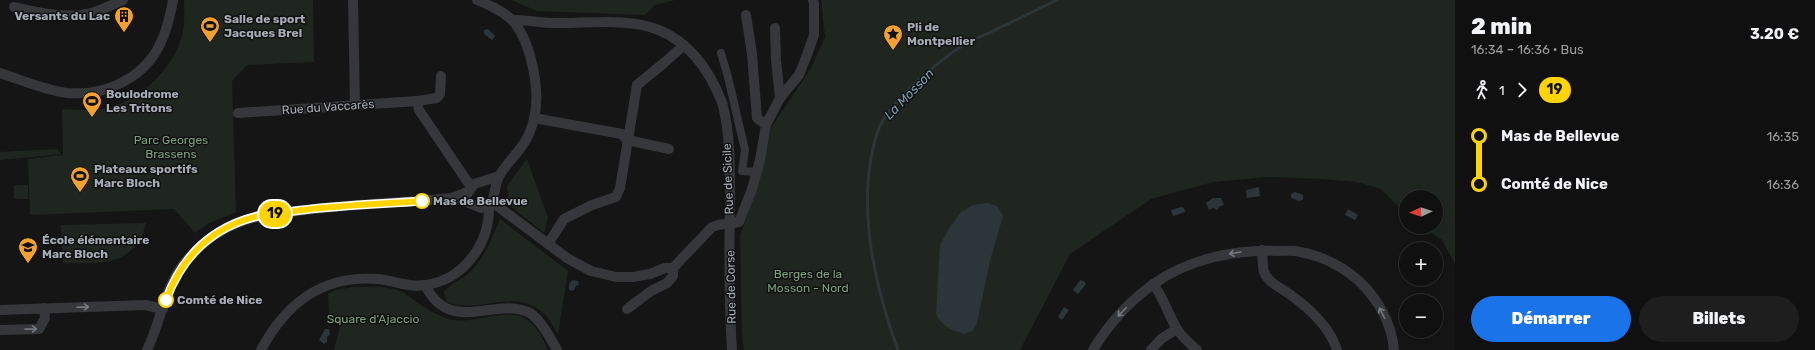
<!DOCTYPE html>
<html lang="fr">
<head>
<meta charset="utf-8">
<style>
	body { margin:0; font-family:Rubik,sans-serif; background:#1e1e1e; color:#f1f3f6; height:100vh; display:flex; flex-direction:column; font-size:15px; white-space:nowrap }
	* { box-sizing:border-box; margin:0 }
	p { font-size:13px; color:#9c9d9f }
	.icon { flex:none; width:22px; height:22px; fill:none; stroke:currentColor; stroke-width:2; stroke-linecap:round; stroke-linejoin:round }
	.map { position:relative; flex:1; overflow:hidden }
	.sheet { display:flex; flex-direction:column; background:#101010; width:360px }
	.sheet>* { flex:none }
	.badge { padding:0 8px; border-radius:13px; font-size:14px; line-height:26px }
	.needle { width:26px; rotate:267deg }
	.fabs { position:absolute; left:1399px; top:190px; display:grid; gap:8px }
	.fabs a { display:grid; place-items:center; width:44px; height:44px; border-radius:50%; background:#101010; box-shadow:0 2px 10px #0003,0 0 0 1px #303030; font-size:20px }
	.map>.badge { position:absolute; translate:-50% -50%; box-shadow:0 0 0 2px #fff }
	.legs { display:flex; align-items:center; gap:6px; height:44px; padding:0 16px; font-size:13px }
	.legs p { margin-inline-start:auto }
	.summary { display:flex; align-items:center; justify-content:space-between; height:68px; padding:0 16px }
	h1 { font-size:22px; font-weight:800; line-height:30px }
	.primary-button { display:flex; gap:8px; margin-top:auto; padding:8px 16px }
	.primary-button a { flex:1; height:46px; border-radius:24px; background:#1a73e8; color:#fff; font-size:16px; font-weight:800; line-height:46px; text-align:center }
	.primary-button a+a { background:#1e1e1e; color:#f1f3f6 }
	ul { padding:0 16px; list-style:none }
	li { display:flex; align-items:center; gap:14px; height:48px; font-size:15px }
	li i { display:grid; place-items:center; width:6px; height:100%; margin:0 5px; background:currentColor }
	li i::after { content:''; width:10px; height:10px; margin:-5px; border:3px solid; border-radius:50%; background:#101010 }
	li p { margin-inline-start:auto }
	li:first-child i { background:linear-gradient(#0000 50%,currentColor 0) }
	li:last-child i { background:linear-gradient(currentColor 50%,#0000 0) }
	main { display:flex; flex:1; min-height:0 }
	.map>svg:first-child { display:block }
	.green { fill:#1f261f }
	.water { fill:#2b353a }
	.lines { fill:none; stroke-linecap:round; stroke-linejoin:round }
	.stream { stroke:#2b353a; stroke-width:3 }
	.pedestrian { stroke:#36373b; stroke-width:8 }
	.minor { stroke:#36373b; stroke-width:10 }
	.oneway { stroke:#74787f }
	.line-1-casing { stroke:#fff; stroke-width:9 }
	.line-1 { stroke:#ffd400; stroke-width:6 }
	.stop-1-dot { fill:#fff; stroke:#ffd400; stroke-width:2 }
	.labels { text-anchor:middle; dominant-baseline:central; stroke-width:3; stroke-linejoin:round; paint-order:stroke }
	.poi-label { font-size:12px; font-weight:bold; fill:#a6adb7; stroke:#101011; text-anchor:start }
	.street-label { font-size:12px; fill:#a6adb7; stroke:#101011 }
	.park-label { font-size:12px; fill:#7ea27d; stroke:#101011 }
	.stop-label { font-size:12px; font-weight:bold; fill:#a6adb7; stroke:#101011; text-anchor:start }
	.water-label { font-size:13px; font-style:italic; fill:#7d9eb2; stroke:#101011 }
</style>
</head>
<body>
<main>
<div class="map">
<svg width="1455" height="350" viewBox="0 0 1455 350">
	<rect width="100%" height="100%" fill="#151516"/>
	<g class="green">
		<path d="M184 0H313L314 62 247 65 232 81 236 212 209 223 195 233 174 209 30 215 28 159 63 155 62 109C78 110 93 111 108 108 142 100 177 65 183 31 185 21 184 10 184 0Z"/>
		<path d="M511 0H675L655 5 645 15 537 11Z"/>
		<path d="M821 0H1455V264L1442 240 1422 227H1436V197H1406V214L1381 189 1357 182 1322 179 1267 177 1213 182 1151 199 1070 254 1020 350H744L742 334 740 236 761 175 771 128 811 68 825 37Z"/>
		<path d="M57 149 61 154 0 160V152Z"/>
		<path d="M527 159 548 218 544 233 509 205 507 186Z"/>
		<rect x="14" y="185" width="14" height="14"/>
		<path d="M500 219 568 271 558 334C554 328 551 321 546 316 521 288 489 309 459 305 455 305 451 303 447 302L444 292C451 283 461 280 469 273 485 258 492 238 500 219Z"/>
		<path d="M146 223C144 229 142 238 138 243 120 267 90 263 63 263L61 225Z"/>
		<path d="M353 287C369 287 387 285 402 292 409 295 415 302 422 306 429 311 441 316 449 319 472 325 498 310 519 316 535 321 542 336 548 350H334L341 322 329 314 328 294 336 290Z"/>
	</g>
	<g class="water">
		<path d="M488 29 495 36 492 40 484 34V30Z"/>
		<path d="M1259 187 1260 196 1247 198 1246 190Z"/>
		<path d="M1295 192 1303 195V200L1299 201 1291 198V194Z"/>
		<path d="M1213 198H1221L1224 205 1220 206 1217 210 1213 208 1209 210 1206 203Z"/>
		<path d="M987 203 997 206 1003 216 990 261 977 323 972 331 964 334C951 330 943 327 936 314L940 245 948 230 961 212 973 205Z"/>
		<path d="M1181 207 1184 208 1185 212 1173 216 1171 210Z"/>
		<path d="M1348 209 1358 215 1355 220 1345 215Z"/>
		<path d="M572 280 578 281 579 285 576 286 574 290 571 291 569 289V284Z"/>
		<path d="M1080 280 1084 281 1086 284 1078 294 1073 290Z"/>
		<path d="M1064 307 1069 310 1062 320 1058 317Z"/>
		<path d="M325 329H329L330 334 327 337V342L324 344 319 340Z"/>
	</g>
	<g class="lines">
		<path class="stream" d="M898 350C876 290 860 221 871 158 873 147 875 136 880 126 893 100 937 62 962 46 971 40 982 36 991 32 1013 21 1035 11 1057 0"/>
		<path class="pedestrian" d="M721 53 728 77 745 150 742 171 756 172"/>
		<g class="minor">
			<path d="M353 0 355 105"/>
			<path d="M14 7C40 13 65 19 91 13 102 10 113 4 123 0"/>
			<path d="M746 15 752 54 757 118 766 125"/>
			<path d="M512 20C526 19 540 23 554 23 587 24 627 17 659 30 690 43 709 70 721 100 731 128 730 178 730 208 729 255 729 303 732 350"/>
			<path d="M775 28 776 60 780 98"/>
			<path d="M0 73C22 80 44 90 67 93 85 94 95 93 112 87 153 71 166 41 173 0"/>
			<path d="M417 101 437 98 440 94 441 76"/>
			<path d="M238 113 417 101 419 110 471 187"/>
			<path d="M534 118 622 134 627 140 669 149"/>
			<path d="M468 193 474 184 499 176"/>
			<path d="M452 198 464 201 481 208 491 204C496 195 494 184 500 175 507 162 520 152 527 138 530 132 533 124 534 118 541 92 531 39 511 19 501 10 489 5 477 0"/>
			<path d="M492 202 567 258 591 271 616 277H633L650 274 665 268H673L712 227C721 223 730 224 739 222L752 189 760 160 766 125 780 98 799 75 807 55 814 35V4L813 0"/>
			<path d="M548 244 564 219 592 205 616 197 620 188 637 85 664 63 684 45"/>
			<path d="M1262 250C1263 257 1262 265 1264 272 1269 284 1282 288 1292 296 1310 309 1330 328 1337 350"/>
			<path d="M1153 284C1164 298 1168 314 1177 329 1182 337 1190 344 1197 350"/>
			<path d="M425 285C451 337 496 295 530 313 541 320 551 339 557 350"/>
			<path d="M627 309 651 291 667 283 673 276V268"/>
			<path d="M0 310 145 305 163 309"/>
			<path d="M0 330 39 329 45 318 44 308"/>
			<path d="M147 350C160 324 164 290 182 266 196 248 212 234 233 225 254 215 276 214 298 211 349 204 401 203 452 198L469 191"/>
			<path d="M261 350C286 303 322 275 377 279 393 280 409 288 425 285 464 280 490 243 489 206"/>
			<path d="M1093 350C1108 325 1129 302 1152 285 1188 259 1235 249 1279 251 1286 251 1293 250 1300 252 1322 256 1342 266 1359 281 1378 299 1392 324 1394 350"/>
			<path d="M1151 350 1161 339 1177 329"/>
		</g>
	</g>
	<defs><path id="oneway-shaft" d="M-6 0H5M1.5-3L5.5 0L1.5 3" fill="none" stroke-width="1.6" stroke-linecap="round" stroke-linejoin="round"/></defs>
	<g class="oneway">
		<use href="#oneway-shaft" transform="translate(1235 253) rotate(171)"/>
		<use href="#oneway-shaft" transform="translate(83 307) rotate(-2)"/>
		<use href="#oneway-shaft" transform="translate(1122 312) rotate(135)"/>
		<use href="#oneway-shaft" transform="translate(1382 313) rotate(-117)"/>
		<use href="#oneway-shaft" transform="translate(31 329) rotate(-1)"/>
	</g>
	<g class="lines">
		<g class="line-1-casing">
			<path id="line-1" d="M166 300C182 256 212 227 258 216 273 213 288 212 303 210 343 205 382 204 422 201"/>
		</g>
		<use href="#line-1" class="line-1"/>
	</g>
	<defs>
		<g id="building-pin" transform="scale(1)"><path d="M0 17L-7.5 6A9.5 9.5 0 1 1 7.5 6Z" fill="#f2a030" stroke="#101011"/><path d="M-4-6H4V6H1V3H-1V6H-4ZM-2.5-4.3h1.7v1.8h-1.7ZM.8-4.3h1.7v1.8H.8ZM-2.5-1h1.7V.8h-1.7ZM.8-1h1.7V.8H.8Z" fill="#111"/></g>
		<g id="stadium-pin" transform="scale(1)"><path d="M0 17L-7.5 6A9.5 9.5 0 1 1 7.5 6Z" fill="#f2a030" stroke="#101011"/><path d="M0-5a6.5 5 0 1 0 0 10a6.5 5 0 1 0 0-10ZM-3.5-1.8h7v3.6h-7Z" fill="#111"/></g>
		<g id="sight-pin" transform="scale(1)"><path d="M0 17L-7.5 6A9.5 9.5 0 1 1 7.5 6Z" fill="#f2a030" stroke="#101011"/><path d="M0-6L1.8-2.2L6-1.7L2.9 1.2L3.7 5.4L0 3.3L-3.7 5.4L-2.9 1.2L-6-1.7L-1.8-2.2Z" fill="#111"/></g>
		<g id="school-pin" transform="scale(1)"><path d="M0 17L-7.5 6A9.5 9.5 0 1 1 7.5 6Z" fill="#f2a030" stroke="#101011"/><path d="M0-5L7-2L0 1L-7-2ZM-4 1L0 2.5L4 1V4Q0 6-4 4Z" fill="#111"/></g>
	</defs>
	<g fill-rule="evenodd">
		<use href="#building-pin" x="124" y="16"/>
		<use href="#stadium-pin" x="210" y="26"/>
		<use href="#sight-pin" x="893" y="34"/>
		<use href="#stadium-pin" x="92" y="101"/>
		<use href="#stadium-pin" x="80" y="176"/>
		<use href="#school-pin" x="28" y="247"/>
	</g>
	<g class="stop-1-dot">
		<circle cx="422" cy="201" r="7"/>
		<circle cx="166" cy="300" r="7"/>
	</g>
	<g class="labels">
		<g class="poi-label">
			<text x="110" y="16" text-anchor="end">Versants du Lac</text>
			<text x="224" y="19">Salle de sport<tspan x="224" dy="14">Jacques Brel</tspan></text>
			<text x="907" y="27">Pli de<tspan x="907" dy="14">Montpellier</tspan></text>
			<text x="106" y="94">Boulodrome<tspan x="106" dy="14">Les Tritons</tspan></text>
			<text x="94" y="169">Plateaux sportifs<tspan x="94" dy="14">Marc Bloch</tspan></text>
			<text x="42" y="240">École élémentaire<tspan x="42" dy="14">Marc Bloch</tspan></text>
		</g>
		<g class="street-label">
			<text transform="translate(328 107) rotate(-4)">Rue du Vaccarès</text>
			<text transform="translate(728 179) rotate(-92)">Rue de Sicile</text>
			<text transform="translate(731 287) rotate(-91)">Rue de Corse</text>
		</g>
		<g class="park-label">
			<text x="171" y="140">Parc Georges<tspan x="171" dy="14">Brassens</tspan></text>
			<text x="808" y="274">Berges de la<tspan x="808" dy="14">Mosson - Nord</tspan></text>
			<text x="373" y="319">Square d'Ajaccio</text>
		</g>
		<g class="stop-label">
			<text x="433" y="201">Mas de Bellevue</text>
			<text x="177" y="300">Comté de Nice</text>
		</g>
		<g class="water-label">
			<text transform="translate(909 94) rotate(-46)">La Mosson</text>
		</g>
	</g>
</svg>
<div class="fabs">
<a><svg class="needle" viewBox="-14 -14 28 28"><path d="M0-13l5 13h-10z" fill="#e53935"/><path d="M0 13l5-13h-10z" fill="#9c9d9f"/></svg></a>
<a>+</a>
<a>−</a>
</div>
<b class="badge" style="left:275px;top:214px;background:#ffd400;color:#111">19</b>
</div>
<section class="sheet">
<div class="summary"><div><h1>2 min</h1><p>16:34 – 16:36 · Bus</p></div><b>3.20 €</b></div>
<div class="legs"><svg class="icon" aria-label="walk" viewBox="0 0 24 24"><circle cx="13" cy="4" r="2"/><path d="M13 8l-2 6 4 7M11 14l-3 7M7 12l3-4h3l4 4"/></svg>1<svg class="icon" aria-label="forward" viewBox="0 0 24 24"><path d="M9 5l7 7-7 7"/></svg><b class="badge" style="background:#ffd400;color:#111">19</b></div>
<ul>
<li><i style="color:#ffd400"></i><b>Mas de Bellevue</b><p>16:35</p></li>
<li><i style="color:#ffd400"></i><b>Comté de Nice</b><p>16:36</p></li>
</ul>
<div class="primary-button"><a>Démarrer</a><a>Billets</a></div>
</section>
</main>
</body>
</html>
